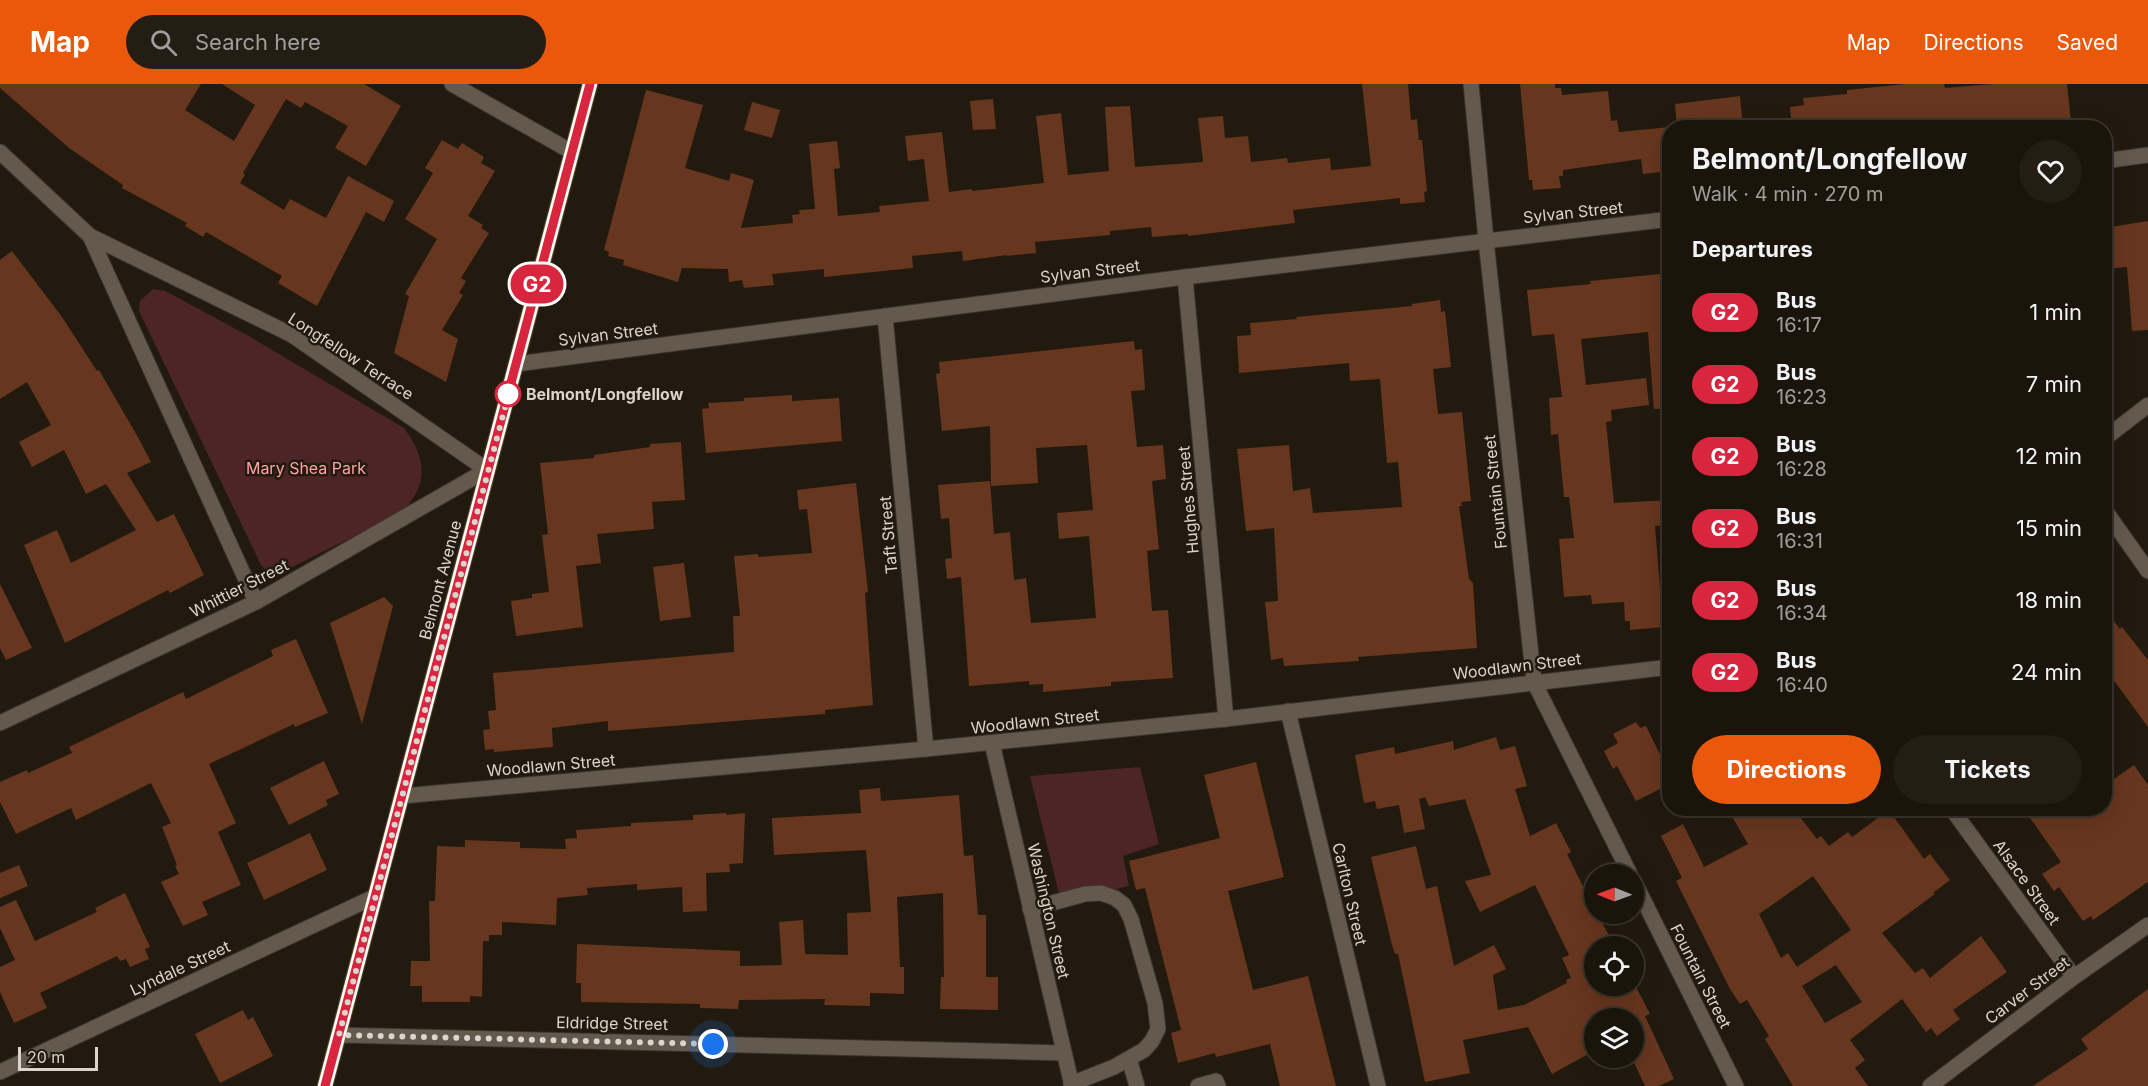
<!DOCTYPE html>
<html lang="en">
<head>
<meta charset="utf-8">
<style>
	body { margin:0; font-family:Inter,sans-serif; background:#231d14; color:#f1f3f6; height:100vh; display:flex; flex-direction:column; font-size:22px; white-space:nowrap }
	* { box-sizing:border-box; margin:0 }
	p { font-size:20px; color:#9f9e9d }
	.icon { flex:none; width:33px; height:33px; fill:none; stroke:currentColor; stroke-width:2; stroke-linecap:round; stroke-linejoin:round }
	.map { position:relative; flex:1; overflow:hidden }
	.drawer { position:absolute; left:1662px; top:36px; width:450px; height:696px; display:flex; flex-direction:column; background:#1a140b; border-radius:24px; box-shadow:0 6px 24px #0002,0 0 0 2px #38332c }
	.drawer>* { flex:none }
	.badge { padding:0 12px; border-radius:20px; font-size:21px; line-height:39px }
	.needle { width:39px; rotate:271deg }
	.controls { position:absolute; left:1584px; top:780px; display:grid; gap:12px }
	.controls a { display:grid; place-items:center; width:60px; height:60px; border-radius:50%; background:#1a140b; box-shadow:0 6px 24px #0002,0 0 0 2px #38332c; font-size:30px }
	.scale { position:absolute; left:18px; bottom:15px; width:80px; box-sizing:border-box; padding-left:6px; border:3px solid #dbd5ce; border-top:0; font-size:16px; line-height:21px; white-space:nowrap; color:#dbd5ce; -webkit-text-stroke:4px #221a0f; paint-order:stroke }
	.you { position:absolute; width:30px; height:30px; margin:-15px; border:4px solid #fff; border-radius:50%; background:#1a73e8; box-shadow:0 0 0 9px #1a73e833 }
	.map>.badge { position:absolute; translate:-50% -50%; box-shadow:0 0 0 3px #fff }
	h2 { padding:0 30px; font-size:22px; line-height:54px }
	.round { display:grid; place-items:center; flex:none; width:63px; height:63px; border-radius:32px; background:#231d14 }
	.summary { display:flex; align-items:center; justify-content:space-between; height:102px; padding:0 30px }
	h1 { font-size:28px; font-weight:700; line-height:45px }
	.action { display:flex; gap:12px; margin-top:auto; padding:12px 30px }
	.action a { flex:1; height:69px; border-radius:36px; background:#ea580c; color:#fff; font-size:24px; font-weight:700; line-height:69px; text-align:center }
	.action a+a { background:#231d14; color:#f1f3f6 }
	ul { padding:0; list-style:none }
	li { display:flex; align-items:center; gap:18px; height:72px; padding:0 30px }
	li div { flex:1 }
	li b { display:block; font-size:22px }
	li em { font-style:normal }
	li .badge { min-width:66px; font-weight:700; text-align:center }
	header { display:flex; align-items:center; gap:36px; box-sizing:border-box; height:84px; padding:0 30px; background:#ea580c; color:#fff }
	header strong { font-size:28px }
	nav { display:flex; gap:33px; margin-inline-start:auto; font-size:21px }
	.search { width:420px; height:54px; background:#231d14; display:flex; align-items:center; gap:15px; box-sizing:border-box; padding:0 21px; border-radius:33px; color:#9f9e9d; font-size:22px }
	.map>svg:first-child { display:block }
	.green { fill:#4d2527 }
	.building { fill:#67361e; fill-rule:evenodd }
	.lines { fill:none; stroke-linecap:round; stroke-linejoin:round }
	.minor-casing { stroke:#3a332d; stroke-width:17 }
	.major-casing { stroke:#3a332d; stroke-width:17 }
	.minor { stroke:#63594d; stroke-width:15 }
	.major { stroke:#a49144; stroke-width:15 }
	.line-casing { stroke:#fff; stroke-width:14 }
	.line { stroke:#d7263d; stroke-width:9 }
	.walk { stroke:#dbd5ce; stroke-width:6; stroke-dasharray:0 10.8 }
	.stop-dot { fill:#fff; stroke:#d7263d; stroke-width:3 }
	.labels { text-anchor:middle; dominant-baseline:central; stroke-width:5; stroke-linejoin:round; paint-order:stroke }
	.street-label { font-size:16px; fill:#dbd5ce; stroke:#221a0f }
	.stop-label { font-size:16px; font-weight:bold; fill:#dbd5ce; stroke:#221a0f; text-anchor:start }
	.park-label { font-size:16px; fill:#ffa3a4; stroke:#221a0f }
</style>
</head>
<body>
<header>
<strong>Map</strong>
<div class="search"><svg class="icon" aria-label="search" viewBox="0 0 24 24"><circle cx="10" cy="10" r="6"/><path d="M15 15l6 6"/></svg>Search here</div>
<nav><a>Map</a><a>Directions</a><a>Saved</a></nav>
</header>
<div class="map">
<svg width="2148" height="1002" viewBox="0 0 2148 1002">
	<rect width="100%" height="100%" fill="#221a0f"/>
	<g class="green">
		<path d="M153 205 165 207 247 251 404 344C427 375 429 401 401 429L284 487 266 486 261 481 139 227 140 217Z"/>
		<path d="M1140 683 1159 760 1123 772 1129 802 1061 818 1030 692Z"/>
	</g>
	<g class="building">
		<path d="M0 0H201L185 26 234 57 255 21 222 0H364L401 22 366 82 335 64 348 42 305 18 301 24 286 15 243 89 245 91 240 99 284 126 290 115 326 134 348 92 394 117 384 138 366 128 317 222 278 199 282 192 206 148 203 153 185 142 187 139 122 104 123 101 69 64 30 30 0 4Z"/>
		<path d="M1362 0H1408L1411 36 1417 35 1419 56H1422L1427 107 1424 108 1425 118 1400 120V114L1293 126 1295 139 1188 152V150L1152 153 1151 143 1110 147V151L1035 158 1036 169 1007 172V171L963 177 962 167 912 172 913 184 824 193V185L772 190 774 201 744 204 742 196 729 198 728 185 682 184 678 198 623 181 624 176 608 172 609 168 604 166 646 6 703 21 685 84 729 97 731 89 754 96 741 144 793 139 792 131 800 130 799 126 815 125 809 60 837 57 840 84 834 85 838 132 880 128 879 122 929 117 924 75 908 77 905 52 942 48 949 108 972 105V107L1044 99 1036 32 1061 29 1068 91 1109 87 1105 23 1130 22 1135 83 1203 78 1198 34 1223 32 1225 54 1248 52 1251 78 1287 74 1288 79 1330 74 1331 86 1371 82Z"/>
		<path d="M1520 0H1555V4H1561L1562 11 1608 7 1611 37 1617 36 1619 48 1670 43V87L1643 90 1641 75 1563 86V92H1559L1561 104 1533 106 1532 96H1529Z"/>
		<path d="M1906 0H1944L1945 4 1993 0H2067L2071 38 2023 44H1792L1790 23 1804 21 1803 14 1847 10V6Z"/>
		<path d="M1740 12 1743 44H1677L1675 20Z"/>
		<path d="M993 15 996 45 973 46 970 17Z"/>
		<path d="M752 18 780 26 772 54 744 46Z"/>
		<path d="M442 56 458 65 462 59 484 73 481 79 495 87 468 132 483 141 481 144 489 149 461 194 466 197 459 209 463 211 442 246 458 255 446 298 394 269 409 212 405 210 437 155 405 135 433 89 425 84Z"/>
		<path d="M2148 137V246L2132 247 2127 183 2104 185V144Z"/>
		<path d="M12 167 62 233 97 287 99 286 139 355 151 378 127 389 157 438 174 430 204 491 170 509 168 506 65 559 24 461 57 446 71 479 136 446 106 400 86 410 64 366 32 383 19 358 51 341 27 298 0 315V176Z"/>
		<path d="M1670 189V324L1654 325 1648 248 1581 255 1586 301 1646 294 1649 321 1611 326 1612 337 1606 338 1614 419 1670 416V441L1655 442 1663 543 1630 546V537H1625L1624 518 1592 520 1591 511 1564 513 1559 455 1574 454 1569 413H1564L1558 350 1551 351 1549 314 1562 313 1554 250 1532 252 1527 206 1591 200 1590 197Z"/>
		<path d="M1440 216 1441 228 1445 227 1451 283 1433 285 1438 330 1462 328 1471 417 1461 418 1462 422H1459L1469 495 1473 499 1477 564 1358 573 1359 577 1284 582 1283 574 1271 576 1265 518 1278 517 1274 444 1246 447 1237 365 1289 361 1293 407 1310 404 1313 429 1402 423 1398 378 1387 379 1380 295 1350 297 1349 279 1239 289 1237 252 1251 251 1250 239 1297 235 1296 233 1412 222V220Z"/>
		<path d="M1134 257 1135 266 1142 265 1145 306 1131 307 1137 363 1163 361 1166 395 1152 397 1159 465 1147 467 1152 527 1168 526 1173 594 1111 598V602L1043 608V600L1029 601V597L969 602 961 493 947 495 945 475 952 474 949 434 941 435 938 401 990 397 994 450 1010 448 1014 496 1026 494 1031 539 1096 534 1089 452 1059 455 1057 429 1093 426 1087 361 1036 364 1038 399 991 402 990 342 942 347 936 290 940 289 939 278Z"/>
		<path d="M792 311V317L839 314 842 357 706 369 702 325 709 324 708 319 744 317V314Z"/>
		<path d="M681 358 685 416 652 418 654 445 597 450 601 479 576 482 583 543 516 552 511 517 532 514V510L549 508 542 451 548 450 540 379 594 374V371L650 363V360Z"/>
		<path d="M856 399 868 508 865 509 873 621 825 626V630L608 647V637L552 644 553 663 494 668V665L485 666 483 646 490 645 488 627 496 626 493 589 734 568 733 532H740L734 472 758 470V473L812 469 807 425 799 426 797 406Z"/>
		<path d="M684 479 691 533 660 537 653 483Z"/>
		<path d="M0 500 32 564 6 576 0 564Z"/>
		<path d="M384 513 393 522 362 640 330 539Z"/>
		<path d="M2104 524 2120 545 2122 543 2148 576V643L2104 583Z"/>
		<path d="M296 555 328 629 295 643 294 640 209 680 236 739 218 748 241 801 202 818 208 831 183 842 161 798 179 790 175 782 177 781 162 743 171 739 151 699 76 736 71 724 16 750 0 718V698L27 686 28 689 72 669 69 663 183 608 186 615 273 572 271 566Z"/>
		<path d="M1636 638 1640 644 1646 642 1670 691V700L1636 717 1617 682 1613 685 1604 667 1618 659 1613 650Z"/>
		<path d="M1496 653 1500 666 1515 662 1527 702 1515 705 1530 752 1556 739 1571 768 1567 770 1594 825V830H1597L1615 862H1594V902H1634V899L1650 930 1645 932 1674 995 1659 1002H1645L1632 974 1634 934H1594V967L1552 990 1528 943 1463 956 1470 989 1425 998 1398 870H1395L1392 861 1371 773 1416 762 1426 805 1437 802 1454 882 1494 861 1506 885 1493 891 1498 926 1524 921 1567 899 1566 896 1571 894 1562 874 1569 871 1535 801 1480 828 1465 797 1491 791 1465 715 1429 722 1425 713 1419 715 1425 745 1404 749 1399 721 1377 725 1375 717 1364 719 1355 671 1394 663 1395 670 1453 657 1454 666Z"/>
		<path d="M324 677 339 710 326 716 328 721 289 741 270 704Z"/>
		<path d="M1256 678 1284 793 1228 807 1253 906 1308 892 1336 1002H1280L1270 960 1216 973 1215 969 1178 979 1171 949 1181 946 1145 804 1136 806 1129 777 1220 754 1204 691Z"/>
		<path d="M2134 681 2148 701V798L2093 836 2091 832 2083 837 2059 803 2054 807 2042 790 2061 778 2023 724H2104V702Z"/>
		<path d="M880 704 881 717 959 711 964 772 973 771 978 831H986V893H998V926L940 925 941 893H944L943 809 897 813 900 883H904V910L870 909V922L824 921 825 915 739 916 738 925 700 924V920L581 918V899H576L577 860 740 867V882L782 881 779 838 803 836 805 870 848 871 847 829 871 828 866 766 774 771 772 734 861 729 859 706Z"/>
		<path d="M1727 724H1793L1817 755 1821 752 1829 762 1848 748 1852 753 1889 726 1924 775 1930 770 1950 796 1933 809 1935 810 1882 849 1915 889 1923 884 1930 894 1981 852 2007 888 1953 926 1960 935 1937 952 1931 944 1926 948 1902 915 1850 956 1865 976 1855 984 1868 1002H1793L1765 955 1769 952 1747 916 1740 920 1730 905 1676 797 1682 794 1661 752 1683 740 1704 783 1748 760ZM1813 792 1851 846 1797 883 1788 869 1781 874 1759 830ZM1836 881 1862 918 1825 939 1802 902Z"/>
		<path d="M726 729 727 731 745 729 743 779 729 780 730 788 706 789 707 827 683 828 682 803 637 806V800L587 804 588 811 557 814 556 841 502 838V851H489V857H483L482 913 470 912V918H422V902H410L411 877H430L429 817H435L437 762 465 763V756L520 758V764L566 765 565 755 577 754 576 746 631 742V739L693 736V731Z"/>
		<path d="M310 749 327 786 264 816 247 779Z"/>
		<path d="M19 781 28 802 0 814V789Z"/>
		<path d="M125 809 150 863 145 865 149 875 130 883 126 875 120 877 117 872 40 909 47 924 14 939 0 908V883L15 876 0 844V823L16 816 35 857 97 828 95 824Z"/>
		<path d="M2148 905V1002H2033L2088 965 2081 955Z"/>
		<path d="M243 926 248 936 253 933 273 972 220 999 195 950Z"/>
	</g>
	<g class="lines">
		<g class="minor-casing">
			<g id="minor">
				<path d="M452 0 572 68"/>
				<path d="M1471 0 1486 156 1534 598 1630 790"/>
				<path d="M0 68 90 152 292 251 487 386 256 518 0 639"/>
				<path d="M2104 77 2148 71"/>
				<path d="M90 152 256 518"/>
				<path d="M1185 193 1226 635"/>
				<path d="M885 232 926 665"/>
				<path d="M516 280 1185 193 1670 135"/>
				<path d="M2104 355 2148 321"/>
				<path d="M2104 425 2148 487"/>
				<path d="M1288 627 1378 1002"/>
				<path d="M992 659 1072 1002"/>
				<path d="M402 712 926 665 1226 635 1670 583"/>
				<path d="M1951 724 2074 893"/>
				<path d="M1634 797 1736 1002"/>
				<path d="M1030 825 1085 810 1101 809 1115 814 1124 821 1131 835 1155 919 1158 945 1152 957 1144 966 1114 983 1071 1000"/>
				<path d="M339 951 1064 969"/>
				<path d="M1129 975 1137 1002"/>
				<path d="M0 988 376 812"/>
				<path d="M1198 1002 1216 997 1218 1002"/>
				<path d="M1930 1002 2074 893 2148 841"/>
			</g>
		</g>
		<g class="major-casing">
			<path id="major" d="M325 1002 590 0"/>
		</g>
		<use href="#minor" class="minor"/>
		<use href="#major" class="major"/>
	</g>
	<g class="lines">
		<g class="line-casing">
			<path id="line" d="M325 1002 590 0"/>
		</g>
		<use href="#line" class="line"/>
		<path class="walk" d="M508 310 511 301 339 951 713 960"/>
	</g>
	<circle class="stop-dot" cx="508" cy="310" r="12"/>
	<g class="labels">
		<g class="street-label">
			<text transform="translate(1573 128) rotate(-6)">Sylvan Street</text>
			<text transform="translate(1090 187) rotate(-7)">Sylvan Street</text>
			<text transform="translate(608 250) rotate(-7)">Sylvan Street</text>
			<text transform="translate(351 272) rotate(33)">Longfellow Terrace</text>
			<text transform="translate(1495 408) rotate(-96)">Fountain Street</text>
			<text transform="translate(1188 416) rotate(-95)">Hughes Street</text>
			<text transform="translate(888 451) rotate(-95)">Taft Street</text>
			<text transform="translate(440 496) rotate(-75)">Belmont Avenue</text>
			<text transform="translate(239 504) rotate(-27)">Whittier Street</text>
			<text transform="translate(1517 582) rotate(-7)">Woodlawn Street</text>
			<text transform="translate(1035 637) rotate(-6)">Woodlawn Street</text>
			<text transform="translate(551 681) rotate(-5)">Woodlawn Street</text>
			<text transform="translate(2027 798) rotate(54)">Alsace Street</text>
			<text transform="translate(1350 810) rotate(77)">Carlton Street</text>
			<text transform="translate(1049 827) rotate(77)">Washington Street</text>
			<text transform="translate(180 884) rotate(-25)">Lyndale Street</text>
			<text transform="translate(1701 892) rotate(63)">Fountain Street</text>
			<text transform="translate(2027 906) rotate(-37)">Carver Street</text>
			<text transform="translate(612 939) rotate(1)">Eldridge Street</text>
		</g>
		<g class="stop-label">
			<text x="526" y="310">Belmont/Longfellow</text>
		</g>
		<g class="park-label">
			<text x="306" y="384">Mary Shea Park</text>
		</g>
	</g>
</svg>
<div class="controls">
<a><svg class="needle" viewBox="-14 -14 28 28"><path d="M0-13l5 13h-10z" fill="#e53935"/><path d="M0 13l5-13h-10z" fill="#9f9e9d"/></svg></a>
<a><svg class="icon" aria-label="locate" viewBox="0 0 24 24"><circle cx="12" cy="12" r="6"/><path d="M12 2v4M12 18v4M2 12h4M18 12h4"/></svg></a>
<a><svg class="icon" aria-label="layers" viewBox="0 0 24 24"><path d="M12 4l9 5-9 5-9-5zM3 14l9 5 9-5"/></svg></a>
</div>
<div class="scale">20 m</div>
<div class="you" style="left:713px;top:960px"></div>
<b class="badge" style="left:537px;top:200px;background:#d7263d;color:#fff">G2</b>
<section class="drawer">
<div class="summary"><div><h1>Belmont/Longfellow</h1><p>Walk · 4 min · 270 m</p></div><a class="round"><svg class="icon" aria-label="heart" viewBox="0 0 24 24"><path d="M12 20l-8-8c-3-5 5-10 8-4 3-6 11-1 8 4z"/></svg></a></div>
<h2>Departures</h2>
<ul>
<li><span class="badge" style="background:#d7263d;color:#fff">G2</span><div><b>Bus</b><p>16:17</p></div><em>1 min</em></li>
<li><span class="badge" style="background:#d7263d;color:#fff">G2</span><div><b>Bus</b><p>16:23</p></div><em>7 min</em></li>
<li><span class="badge" style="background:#d7263d;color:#fff">G2</span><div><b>Bus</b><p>16:28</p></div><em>12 min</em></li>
<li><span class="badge" style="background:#d7263d;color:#fff">G2</span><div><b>Bus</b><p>16:31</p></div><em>15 min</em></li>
<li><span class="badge" style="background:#d7263d;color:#fff">G2</span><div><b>Bus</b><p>16:34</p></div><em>18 min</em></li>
<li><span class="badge" style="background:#d7263d;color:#fff">G2</span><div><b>Bus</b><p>16:40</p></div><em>24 min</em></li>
</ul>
<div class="action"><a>Directions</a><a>Tickets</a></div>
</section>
</div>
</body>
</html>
